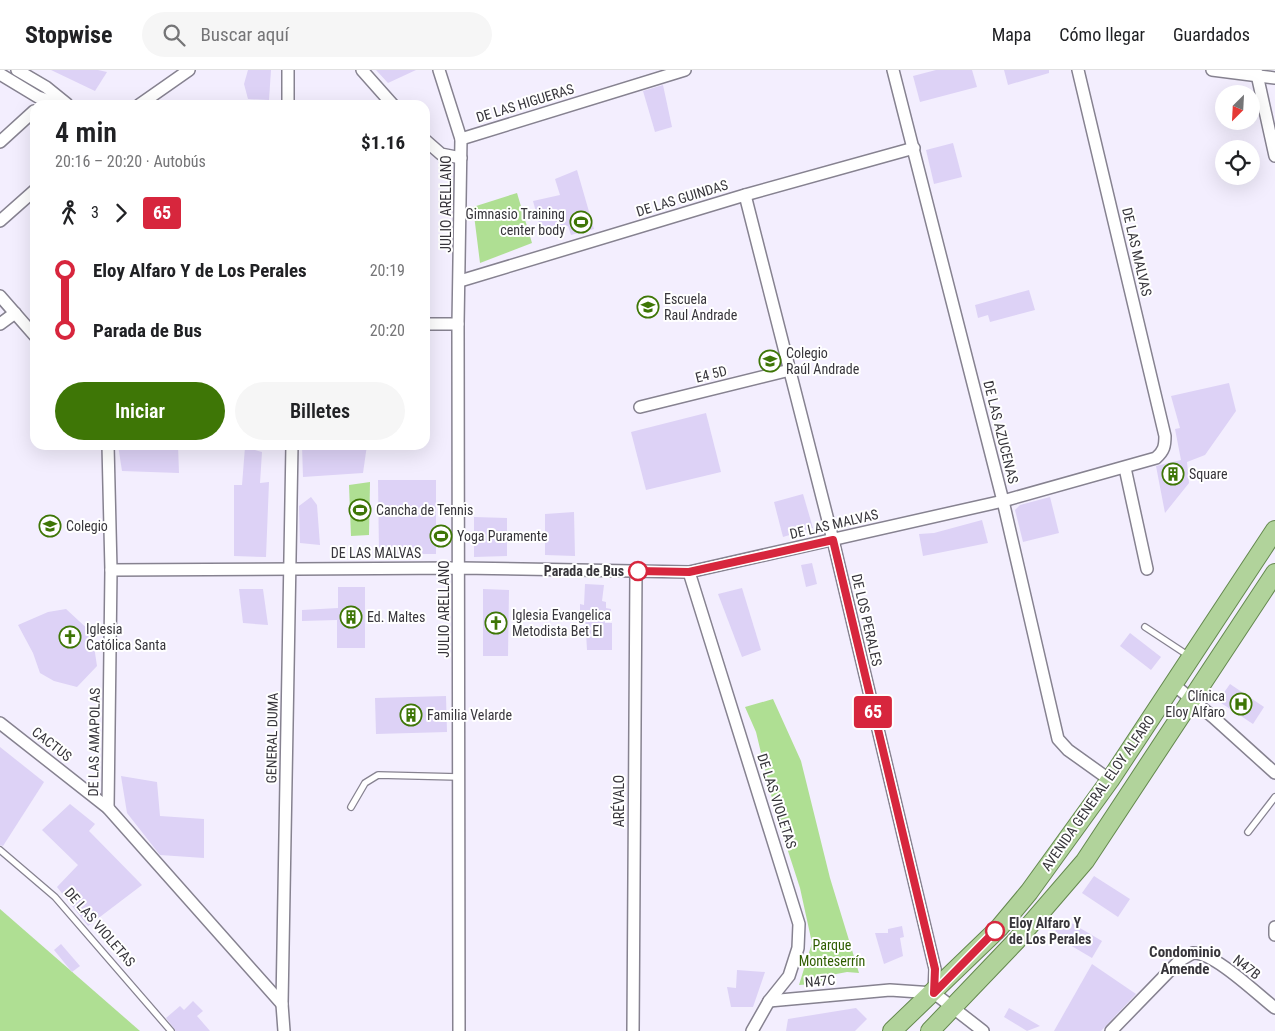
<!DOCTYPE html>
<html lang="es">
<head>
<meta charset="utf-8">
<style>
	body { margin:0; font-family:"Roboto Condensed",sans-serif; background:#f6f6f6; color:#202124; height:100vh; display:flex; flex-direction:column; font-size:19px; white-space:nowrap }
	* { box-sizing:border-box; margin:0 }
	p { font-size:16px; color:#757577 }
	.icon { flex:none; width:28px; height:28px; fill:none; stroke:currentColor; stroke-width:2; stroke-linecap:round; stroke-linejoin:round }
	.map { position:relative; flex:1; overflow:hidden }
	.side { position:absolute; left:30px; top:30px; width:400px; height:350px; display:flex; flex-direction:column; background:#fff; border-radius:15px; box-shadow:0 5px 20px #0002 }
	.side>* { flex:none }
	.badge { padding:0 10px; border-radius:4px; font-size:18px; line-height:32px }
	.needle { width:32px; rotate:204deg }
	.tools { position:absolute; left:1215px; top:15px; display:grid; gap:10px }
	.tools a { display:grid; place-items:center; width:45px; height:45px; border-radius:50%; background:#fff; box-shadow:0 5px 20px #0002; font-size:25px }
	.map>.badge { position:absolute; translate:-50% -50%; box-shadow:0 0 0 2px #fff }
	.legs { display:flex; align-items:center; gap:8px; height:55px; padding:0 25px; font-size:16px }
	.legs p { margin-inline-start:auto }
	.head { display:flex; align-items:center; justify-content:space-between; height:85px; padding:0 25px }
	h1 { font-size:28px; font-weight:600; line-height:38px }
	.action { display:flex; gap:10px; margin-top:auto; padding:10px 25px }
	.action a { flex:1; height:58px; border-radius:30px; background:#3e7606; color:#fff; font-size:20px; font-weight:600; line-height:58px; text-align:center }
	.action a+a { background:#f6f6f6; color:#202124 }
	ul { padding:0 25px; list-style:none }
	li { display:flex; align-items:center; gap:18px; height:60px; font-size:19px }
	li i { display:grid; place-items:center; width:8px; height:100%; margin:0 6px; background:currentColor }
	li i::after { content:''; width:12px; height:12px; margin:-6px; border:4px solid; border-radius:50%; background:#fff }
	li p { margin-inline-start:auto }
	li:first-child i { background:linear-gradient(#0000 50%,currentColor 0) }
	li:last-child i { background:linear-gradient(currentColor 50%,#0000 0) }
	header { display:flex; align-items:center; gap:30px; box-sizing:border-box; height:70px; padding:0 25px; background:#fff; border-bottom:1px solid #e0e0e0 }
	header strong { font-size:24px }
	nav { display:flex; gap:28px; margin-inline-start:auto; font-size:18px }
	.search { width:350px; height:45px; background:#f6f6f6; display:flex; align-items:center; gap:12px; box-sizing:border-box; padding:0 18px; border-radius:28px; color:#757577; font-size:19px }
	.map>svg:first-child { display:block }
	.green { fill:#afdf93 }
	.building { fill:#ddd2f6 }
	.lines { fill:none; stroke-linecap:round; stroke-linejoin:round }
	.service-casing { stroke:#868290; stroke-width:8 }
	.minor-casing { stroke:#868290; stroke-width:14 }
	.primary-casing { stroke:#64884e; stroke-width:20 }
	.service { stroke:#fff; stroke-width:5.5 }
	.minor { stroke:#fff; stroke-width:11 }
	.primary { stroke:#b1d39b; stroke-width:18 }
	.line-1-casing { stroke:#fff; stroke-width:11 }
	.line-1 { stroke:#d7263d; stroke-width:8 }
	.stop-1-dot { fill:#fff; stroke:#d7263d; stroke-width:2.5 }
	.labels { text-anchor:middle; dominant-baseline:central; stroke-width:4; stroke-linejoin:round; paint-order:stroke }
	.street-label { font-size:14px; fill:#37353b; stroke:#fff }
	.poi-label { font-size:14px; fill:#37353b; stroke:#fff; text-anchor:start }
	.stop-label { font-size:14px; font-weight:bold; fill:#37353b; stroke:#fff; text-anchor:end }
	.park-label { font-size:14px; fill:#2f5d00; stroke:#fff }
	.neighbourhood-label { font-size:15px; font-weight:bold; fill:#37353b; stroke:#fff }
</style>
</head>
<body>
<header>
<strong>Stopwise</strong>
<div class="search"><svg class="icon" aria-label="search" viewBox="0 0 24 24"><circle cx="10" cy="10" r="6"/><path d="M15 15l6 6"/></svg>Buscar aquí</div>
<nav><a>Mapa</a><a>Cómo llegar</a><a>Guardados</a></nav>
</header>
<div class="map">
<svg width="1275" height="961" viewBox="0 0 1275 961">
	<rect width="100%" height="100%" fill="#f3eefe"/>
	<g class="green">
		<path d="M517 123 532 173 480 193 473 137Z"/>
		<path d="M370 412 369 465 351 466 349 415Z"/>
		<path d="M773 629 801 691 830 808 859 903 847 902 831 905 827 913 799 915 812 873 800 818 775 741 756 662 745 637Z"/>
		<path d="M0 839 140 961H0Z"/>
	</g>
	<g class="building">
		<path d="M51 0H98L107 2 95 21Z"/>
		<path d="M248 0H271L269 30 248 29 244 14Z"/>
		<path d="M376 0H416L388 13Z"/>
		<path d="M936 0H972L977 17 920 32 913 6Z"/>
		<path d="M1004 0H1049V3L1008 15Z"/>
		<path d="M663 15 672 57 655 62 643 21Z"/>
		<path d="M953 73 962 107 934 114 926 80Z"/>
		<path d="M577 100 594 159 571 165 568 156 542 164 533 131 560 125 555 109Z"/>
		<path d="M1029 220 1035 240 990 252 988 245 978 248 975 235Z"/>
		<path d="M1229 313 1236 341 1205 385 1187 392 1189 413 1165 443 1156 396 1181 390 1175 359 1180 358 1171 326Z"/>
		<path d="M706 343 721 402 646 420 631 362Z"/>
		<path d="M118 375H178L179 403 122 401Z"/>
		<path d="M367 375 363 403 303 407 302 376Z"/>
		<path d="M245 377 262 382 260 413 269 412 266 487 234 486V415H242Z"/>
		<path d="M378 410H436V484H379Z"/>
		<path d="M803 424 813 458 783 467 774 432Z"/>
		<path d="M311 427 317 435 320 475 300 473 299 436Z"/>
		<path d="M1050 427 1059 463 1023 472 1015 440 1020 435Z"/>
		<path d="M574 442 575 486 545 485V444Z"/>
		<path d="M474 447 507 448V486L474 487Z"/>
		<path d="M982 450 988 473 923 486 919 464 934 463Z"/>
		<path d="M812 493 817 514 806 517 801 495Z"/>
		<path d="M585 514 604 515 602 531 606 532V538L611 539V544H605V553H612V580H587L585 545H580V534L584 535Z"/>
		<path d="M338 517H365V578H337V550L302 551V540L338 538Z"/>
		<path d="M742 518 761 580 742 587 718 524Z"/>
		<path d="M239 519H263L268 555 243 553Z"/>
		<path d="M483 519 509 520 508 586H483Z"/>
		<path d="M66 539 92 563 97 596 77 617 54 611 40 603 33 583 18 555 48 542Z"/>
		<path d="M1130 563 1161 587 1151 600 1120 576Z"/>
		<path d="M1230 614 1264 637 1253 654 1218 631Z"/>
		<path d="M446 626 447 662 376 664 375 628Z"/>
		<path d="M0 677 44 712 3 776 0 775Z"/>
		<path d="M121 706 157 712 160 746 204 749V788L160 785 127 743Z"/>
		<path d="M70 734 95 754 89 761 142 815 88 856 57 817 78 795 42 760Z"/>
		<path d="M1094 806 1130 829 1118 847 1082 823Z"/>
		<path d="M1063 848 1102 871 1092 888 1053 865Z"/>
		<path d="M902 856 904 867 900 868 903 886 884 894 875 863H888V859Z"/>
		<path d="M61 874 80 896 72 902 54 880Z"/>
		<path d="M1092 894 1136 924 1101 961H1054Z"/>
		<path d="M737 900 765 902 753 937H731L727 917 736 918Z"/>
		<path d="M193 931 203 941 197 946 210 961H176L166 948 180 936 184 940Z"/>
		<path d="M856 938 867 949 855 961H786L788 949Z"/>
		<path d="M1009 938 1040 956 1027 961 1004 947Z"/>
	</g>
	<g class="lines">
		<g class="service-casing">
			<g id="service">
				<path d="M1145 557 1189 586"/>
				<path d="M351 737 365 713 378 705 459 707"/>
				<path d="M1248 762 1275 727"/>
				<path d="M0 780 55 827 171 961"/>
			</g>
		</g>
		<g class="minor-casing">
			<g id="minor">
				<path d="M17 0 46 17 67 34"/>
				<path d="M288 0V35"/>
				<path d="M362 0 393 35"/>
				<path d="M439 0 461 69 458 254 459 961"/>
				<path d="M893 0 1003 431 1058 669 1068 680 1110 710"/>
				<path d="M1212 0 1275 8"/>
				<path d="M1256 0 1275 86"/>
				<path d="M0 4 38 27 61 35"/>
				<path d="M139 35 189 0"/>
				<path d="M461 69 685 0"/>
				<path d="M425 70 441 84 461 88"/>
				<path d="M0 72 34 41"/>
				<path d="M745 125 833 470 935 899 934 923"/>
				<path d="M0 151 35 120"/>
				<path d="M460 211 745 125 914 78"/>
				<path d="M0 226 35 266"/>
				<path d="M0 254 15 243"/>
				<path d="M425 254H458"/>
				<path d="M640 337 790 300"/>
				<path d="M108 375 111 500 108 738"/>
				<path d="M1125 398 1147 499"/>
				<path d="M111 500 460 498 689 502 1003 431 1156 388C1164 381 1165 376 1165 366L1078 0"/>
				<path d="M689 502 799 854 798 878 789 906 769 931 752 961"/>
				<path d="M1173 614 1213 647 1275 703"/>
				<path d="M0 653 108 738 282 934"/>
				<path d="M1275 857V865"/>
				<path d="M934 923 983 961"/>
				<path d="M769 931 890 920 934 923"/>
				<path d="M284 961 282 934 292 375"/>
				<path d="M633 961 636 501"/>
				<path d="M1111 961 1179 891 1193 883C1214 882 1257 924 1275 938"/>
			</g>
		</g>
		<g class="primary-casing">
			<g id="primary">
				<path d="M892 961 999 858 1029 822 1110 710 1275 460"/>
				<path d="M930 961 1017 870 1085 791 1275 503"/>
			</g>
		</g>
		<use href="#service" class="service"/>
		<use href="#minor" class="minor"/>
		<use href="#primary" class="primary"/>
	</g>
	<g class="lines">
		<g class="line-1-casing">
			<path id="line-1" d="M638 501 689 502 833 470 935 899 934 923 995 861"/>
		</g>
		<use href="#line-1" class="line-1"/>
	</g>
	<defs>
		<g id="stadium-ring" transform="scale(1.125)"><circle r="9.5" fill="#fff" stroke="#3e7606" stroke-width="1.5"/><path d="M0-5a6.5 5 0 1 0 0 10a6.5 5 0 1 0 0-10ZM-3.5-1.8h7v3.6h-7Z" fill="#3e7606"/></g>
		<g id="university-ring" transform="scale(1.125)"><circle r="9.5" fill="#fff" stroke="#3e7606" stroke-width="1.5"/><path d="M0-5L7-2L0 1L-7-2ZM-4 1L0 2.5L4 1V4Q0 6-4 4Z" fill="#3e7606"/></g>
		<g id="school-ring" transform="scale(1.125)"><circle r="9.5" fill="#fff" stroke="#3e7606" stroke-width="1.5"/><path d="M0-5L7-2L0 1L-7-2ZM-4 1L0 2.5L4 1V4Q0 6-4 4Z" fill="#3e7606"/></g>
		<g id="building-ring" transform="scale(1.125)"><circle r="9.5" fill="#fff" stroke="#3e7606" stroke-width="1.5"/><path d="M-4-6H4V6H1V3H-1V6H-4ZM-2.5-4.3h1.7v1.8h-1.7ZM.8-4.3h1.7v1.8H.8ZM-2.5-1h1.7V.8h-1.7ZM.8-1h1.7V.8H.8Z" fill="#3e7606"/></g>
		<g id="church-ring" transform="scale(1.125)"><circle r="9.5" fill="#fff" stroke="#3e7606" stroke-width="1.5"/><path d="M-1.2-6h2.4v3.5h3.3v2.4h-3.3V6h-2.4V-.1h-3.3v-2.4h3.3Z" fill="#3e7606"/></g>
		<g id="hospital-ring" transform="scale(1.125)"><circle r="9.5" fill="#fff" stroke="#3e7606" stroke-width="1.5"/><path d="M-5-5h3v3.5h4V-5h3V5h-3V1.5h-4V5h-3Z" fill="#3e7606"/></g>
	</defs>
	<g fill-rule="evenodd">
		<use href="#stadium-ring" x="581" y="152"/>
		<use href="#university-ring" x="648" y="237"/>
		<use href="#school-ring" x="770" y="291"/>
		<use href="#building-ring" x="1173" y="404"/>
		<use href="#stadium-ring" x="360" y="440"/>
		<use href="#school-ring" x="50" y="456"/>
		<use href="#stadium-ring" x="441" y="466"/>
		<use href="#building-ring" x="351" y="547"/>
		<use href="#church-ring" x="496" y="553"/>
		<use href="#church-ring" x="70" y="567"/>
		<use href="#hospital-ring" x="1241" y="634"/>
		<use href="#building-ring" x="411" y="645"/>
	</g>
	<g class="stop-1-dot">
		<circle cx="638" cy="501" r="9"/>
		<circle cx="995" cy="861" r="9"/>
	</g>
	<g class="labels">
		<g class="street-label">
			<text transform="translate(525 33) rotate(-17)">DE LAS HIGUERAS</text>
			<text transform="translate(682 128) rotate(-17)">DE LAS GUINDAS</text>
			<text transform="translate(446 134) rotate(-90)">JULIO ARELLANO</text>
			<text transform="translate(1137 182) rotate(77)">DE LAS MALVAS</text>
			<text transform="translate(711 304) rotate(-14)">E4 5D</text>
			<text transform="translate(1001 362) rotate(76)">DE LAS AZUCENAS</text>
			<text transform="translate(834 454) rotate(-13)">DE LAS MALVAS</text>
			<text x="376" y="483">DE LAS MALVAS</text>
			<text transform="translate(444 539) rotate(-90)">JULIO ARELLANO</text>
			<text transform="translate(867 550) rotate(77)">DE LOS PERALES</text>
			<text transform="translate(272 668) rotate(-89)">GENERAL DUMA</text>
			<text transform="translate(94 672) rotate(-89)">DE LAS AMAPOLAS</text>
			<text transform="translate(52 674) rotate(38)">CACTUS</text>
			<text transform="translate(1098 723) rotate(-55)">AVENIDA GENERAL ELOY ALFARO</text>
			<text transform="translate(619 731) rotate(-90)">ARÉVALO</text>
			<text transform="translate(777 731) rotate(72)">DE LAS VIOLETAS</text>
			<text transform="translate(100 857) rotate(49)">DE LAS VIOLETAS</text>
			<text transform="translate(1247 897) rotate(38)">N47B</text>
			<text transform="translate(820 911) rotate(-5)">N47C</text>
		</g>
		<g class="poi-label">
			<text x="565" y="144" text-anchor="end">Gimnasio Training<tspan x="565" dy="16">center body</tspan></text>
			<text x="664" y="229">Escuela<tspan x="664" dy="16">Raul Andrade</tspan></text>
			<text x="786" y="283">Colegio<tspan x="786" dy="16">Raúl Andrade</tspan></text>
			<text x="1189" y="404">Square</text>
			<text x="376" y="440">Cancha de Tennis</text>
			<text x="66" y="456">Colegio</text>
			<text x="457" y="466">Yoga Puramente</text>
			<text x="512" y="545">Iglesia Evangelica<tspan x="512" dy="16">Metodista Bet El</tspan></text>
			<text x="367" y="547">Ed. Maltes</text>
			<text x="86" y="559">Iglesia<tspan x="86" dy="16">Católica Santa</tspan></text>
			<text x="1225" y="626" text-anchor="end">Clínica<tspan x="1225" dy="16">Eloy Alfaro</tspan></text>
			<text x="427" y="645">Familia Velarde</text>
		</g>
		<g class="stop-label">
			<text x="624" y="501">Parada de Bus</text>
			<text x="1009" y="853" text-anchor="start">Eloy Alfaro Y<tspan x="1009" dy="16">de Los Perales</tspan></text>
		</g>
		<g class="park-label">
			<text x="832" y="875">Parque<tspan x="832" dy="16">Monteserrín</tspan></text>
		</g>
		<g class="neighbourhood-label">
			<text x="1185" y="882">Condominio<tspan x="1185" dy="17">Amende</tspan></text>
		</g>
	</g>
</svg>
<div class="tools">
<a><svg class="needle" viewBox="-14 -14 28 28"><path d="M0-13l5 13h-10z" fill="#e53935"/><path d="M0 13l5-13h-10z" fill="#757577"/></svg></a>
<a><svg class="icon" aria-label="locate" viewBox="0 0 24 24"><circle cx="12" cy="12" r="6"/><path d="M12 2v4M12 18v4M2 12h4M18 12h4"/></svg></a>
</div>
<b class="badge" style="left:873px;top:642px;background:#d7263d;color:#fff">65</b>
<section class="side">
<div class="head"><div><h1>4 min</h1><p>20:16 – 20:20 · Autobús</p></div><b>$1.16</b></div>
<div class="legs"><svg class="icon" aria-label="walk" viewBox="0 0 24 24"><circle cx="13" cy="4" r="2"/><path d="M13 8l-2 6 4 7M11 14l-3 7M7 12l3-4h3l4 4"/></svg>3<svg class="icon" aria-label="forward" viewBox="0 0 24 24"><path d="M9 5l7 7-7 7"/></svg><b class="badge" style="background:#d7263d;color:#fff">65</b></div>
<ul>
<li><i style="color:#d7263d"></i><b>Eloy Alfaro Y de Los Perales</b><p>20:19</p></li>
<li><i style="color:#d7263d"></i><b>Parada de Bus</b><p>20:20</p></li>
</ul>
<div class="action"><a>Iniciar</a><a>Billetes</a></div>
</section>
</div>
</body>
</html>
